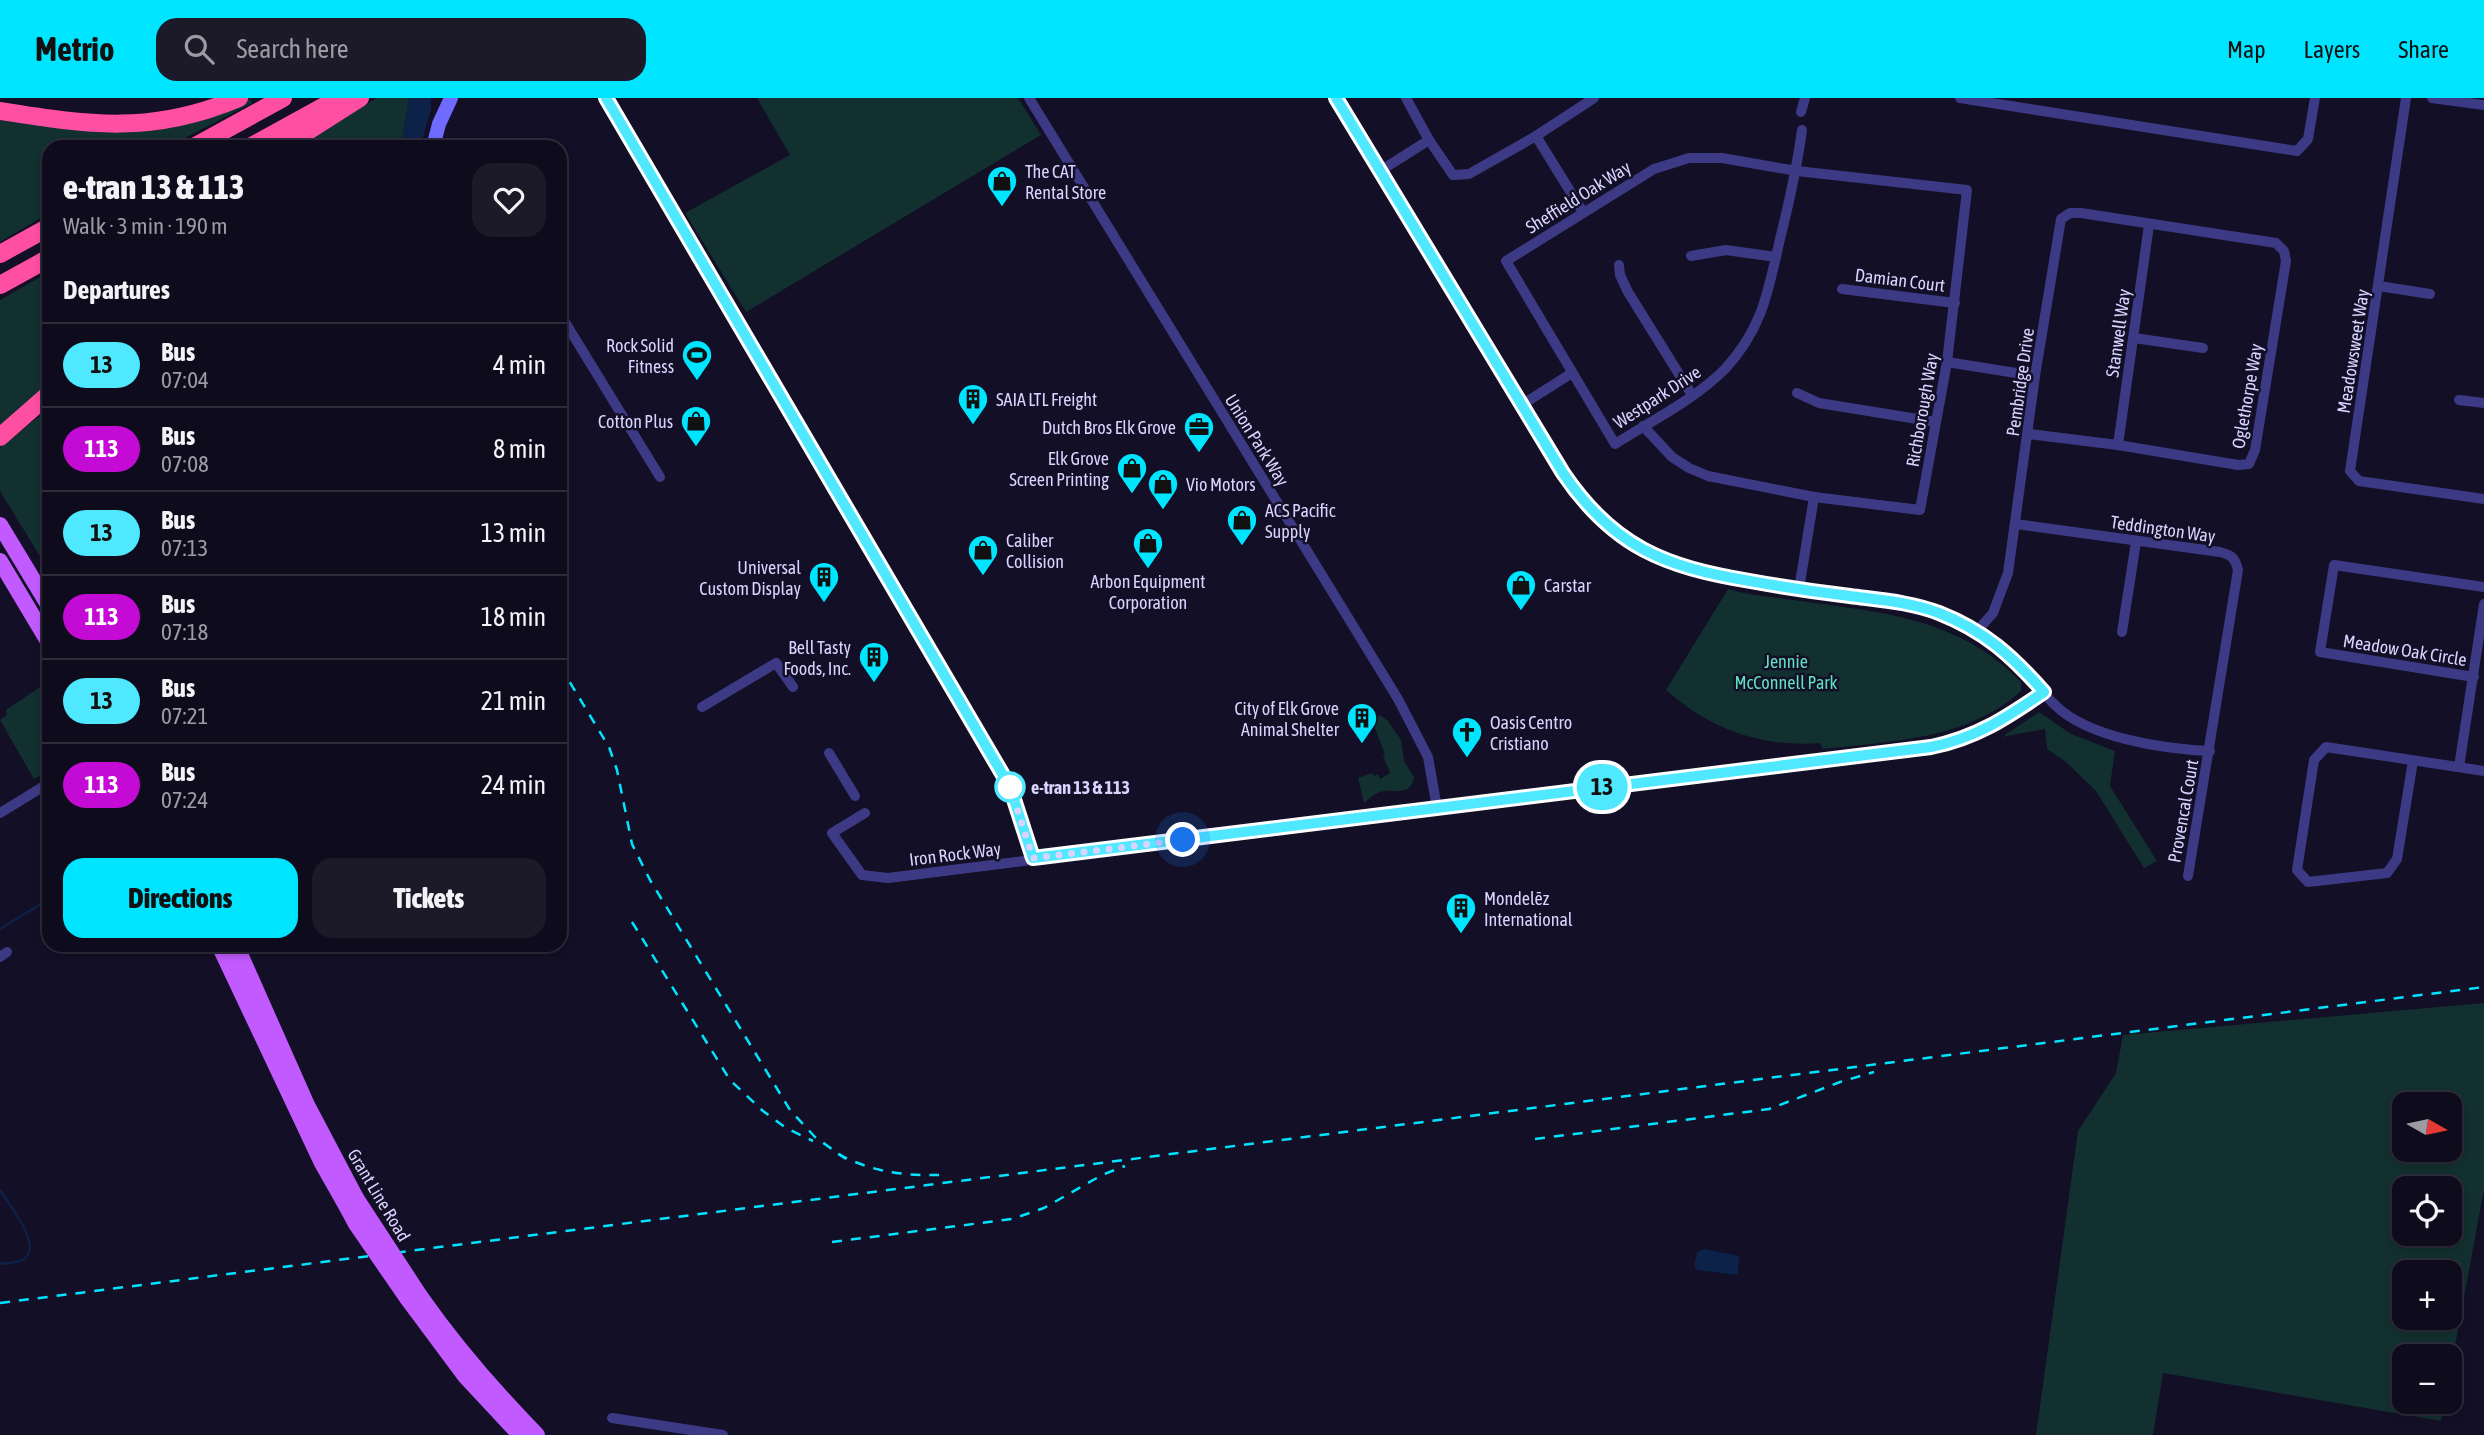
<!DOCTYPE html>
<html lang="en">
<head>
<meta charset="utf-8">
<style>
	body { margin:0; font-family:"Asap Condensed",sans-serif; background:#1c1929; color:#f1f3f6; height:100vh; display:flex; flex-direction:column; font-size:26px; white-space:nowrap }
	* { box-sizing:border-box; margin:0 }
	p { font-size:23px; color:#9b9ba3 }
	.icon { flex:none; width:38px; height:38px; fill:none; stroke:currentColor; stroke-width:2; stroke-linecap:round; stroke-linejoin:round }
	.map { position:relative; flex:1; overflow:hidden }
	.panel { position:absolute; left:42px; top:42px; width:525px; height:812px; display:flex; flex-direction:column; background:#0e0b1c; border-radius:21px; box-shadow:0 4px 10px #0003,0 0 0 2px #2e2b3b }
	.panel>* { flex:none }
	.badge { padding:0 14px; border-radius:23px; font-size:24px; line-height:46px }
	.needle { width:46px; rotate:99deg }
	.controls { position:absolute; left:2392px; top:994px; display:grid; gap:14px }
	.controls a { display:grid; place-items:center; width:70px; height:70px; border-radius:14px; background:#0e0b1c; box-shadow:0 4px 10px #0003,0 0 0 2px #2e2b3b; font-size:35px }
	.you { position:absolute; width:35px; height:35px; margin:-18px; border:5px solid #fff; border-radius:50%; background:#1a73e8; box-shadow:0 0 0 10px #1a73e833 }
	.map>.badge { position:absolute; translate:-50% -50%; box-shadow:0 0 0 4px #fff }
	h2 { padding:0 21px; font-size:26px; line-height:63px }
	.round { display:grid; place-items:center; flex:none; width:74px; height:74px; border-radius:21px; background:#1c1929 }
	.overview { display:flex; align-items:center; justify-content:space-between; height:119px; padding:0 21px }
	h1 { font-size:33px; font-weight:800; line-height:52px }
	.cta { display:flex; gap:14px; margin-top:auto; padding:14px 21px }
	.cta a { flex:1; height:80px; border-radius:21px; background:#00e5ff; color:#111; font-size:28px; font-weight:800; line-height:80px; text-align:center }
	.cta a+a { background:#1c1929; color:#f1f3f6 }
	ul { padding:0; list-style:none }
	li { display:flex; align-items:center; gap:21px; height:84px; padding:0 21px; border-top:2px solid #2e2b3b }
	li div { flex:1 }
	li b { display:block; font-size:26px }
	li em { font-style:normal }
	li .badge { min-width:77px; font-weight:700; text-align:center }
	header { display:flex; align-items:center; gap:42px; box-sizing:border-box; height:98px; padding:0 35px; background:#00e5ff; color:#111 }
	header strong { font-size:33px }
	nav { display:flex; gap:38px; margin-inline-start:auto; font-size:24px }
	.search { width:490px; height:63px; background:#1c1929; display:flex; align-items:center; gap:18px; box-sizing:border-box; padding:0 24px; border-radius:21px; color:#9b9ba3; font-size:26px }
	.map>svg:first-child { display:block }
	.green { fill:#12302f; fill-rule:evenodd }
	.water { fill:#0c2248 }
	.lines { fill:none; stroke-linecap:round; stroke-linejoin:round }
	.stream { stroke:#0c2248; stroke-width:2.5 }
	.minor { stroke:#3d3a85; stroke-width:10 }
	.secondary { stroke:#6f6bff; stroke-width:14 }
	.primary { stroke:#c25bff; stroke-width:16 }
	.motorway { stroke:#ff4fa3; stroke-width:18 }
	.rail { stroke:#00e5ff; stroke-width:2.5; stroke-dasharray:10 9; stroke-linecap:butt }
	.primary-bridge { stroke:#c25bff; stroke-width:16 }
	.line-casing { stroke:#fff; stroke-width:16 }
	.line { stroke:#50e8ff; stroke-width:10 }
	.walk { stroke:#d9d4ff; stroke-width:7; stroke-dasharray:0 12.6 }
	.stop-dot { fill:#fff; stroke:#50e8ff; stroke-width:3.5 }
	.labels { text-anchor:middle; dominant-baseline:central; stroke-width:5; stroke-linejoin:round; paint-order:stroke }
	.poi-label { font-size:18px; fill:#d9d4ff; stroke:#130f26; text-anchor:start }
	.street-label { font-size:18px; fill:#d9d4ff; stroke:#130f26 }
	.park-label { font-size:18px; fill:#5fe0c0; stroke:#130f26 }
	.stop-label { font-size:18px; font-weight:bold; fill:#d9d4ff; stroke:#130f26; text-anchor:start }
</style>
</head>
<body>
<header>
<strong>Metrio</strong>
<div class="search"><svg class="icon" aria-label="search" viewBox="0 0 24 24"><circle cx="10" cy="10" r="6"/><path d="M15 15l6 6"/></svg>Search here</div>
<nav><a>Map</a><a>Layers</a><a>Share</a></nav>
</header>
<div class="map">
<svg width="2484" height="1337" viewBox="0 0 2484 1337">
	<rect width="100%" height="100%" fill="#130f26"/>
	<g class="green">
		<path d="M377 0H409L401 49H330L326 44 319 49H295Z"/>
		<path d="M757 0H1018L1041 37 746 214 685 115 790 57Z"/>
		<path d="M250 1 252 5 168 49H49V115L0 144V21L80 31 223 13Z"/>
		<path d="M49 174V282L36 298 0 329V202Z"/>
		<path d="M49 310V473L0 393V350Z"/>
		<path d="M1728 491C1746 497 1767 498 1786 501 1873 514 1956 516 2021 584V593C1967 642 1892 643 1823 651L1820 645C1762 650 1710 631 1666 592Z"/>
		<path d="M49 583V672L34 681 0 622 7 617 6 612Z"/>
		<path d="M2039 614 2071 636 2115 653 2110 688 2157 763 2144 770 2096 693 2066 664 2047 651 2045 631 2002 639Z"/>
		<path d="M1380 617 1388 623 1401 642 1404 663 1414 679C1410 701 1393 689 1380 694 1374 696 1369 701 1364 705L1358 680 1372 675 1374 678 1378 676 1380 681 1390 675 1383 658 1385 656 1372 623Z"/>
		<path d="M2484 905V1091L2450 1275V1258H2404V1304H2444L2441 1323 2163 1275 2153 1337H2036L2078 1033 2116 975 2123 937ZM2404 1006H2450V1052H2404ZM2404 1090H2450V1136H2404ZM2404 1174H2450V1220H2404Z"/>
	</g>
	<g class="water">
		<path d="M409 0H431V11L420 49H401Z"/>
		<path d="M1704 1151 1739 1158 1738 1177 1697 1172 1694 1168 1697 1154Z"/>
	</g>
	<g class="lines">
		<g class="stream">
			<path d="M0 831 49 801"/>
			<path d="M0 1092C9 1106 39 1143 27 1158 21 1165 9 1165 0 1166"/>
		</g>
		<g class="minor">
			<path d="M606 0 1010 689 1033 760"/>
			<path d="M1029 0 1398 601 1428 659 1437 710"/>
			<path d="M1336 0C1393 94 1450 188 1508 281 1534 324 1555 373 1589 410 1613 436 1644 456 1677 467 1728 485 1796 491 1850 498 1888 503 1923 507 1958 523 1978 533 2001 547 2016 563 2030 577 2041 594 2055 607 2088 640 2164 651 2210 653"/>
			<path d="M1406 0 1429 42 1453 77 1469 76 1536 38 1594 0"/>
			<path d="M1960 0 2297 53 2308 41 2315 0"/>
			<path d="M2406 0 2350 373 2359 383 2484 401"/>
			<path d="M2432 0 2484 7"/>
			<path d="M1801 14 1805 0"/>
			<path d="M1536 38 1583 114"/>
			<path d="M1380 73 1429 42"/>
			<path d="M1691 158 1726 152 1776 159"/>
			<path d="M1619 167 1620 177 1628 194 1692 297"/>
			<path d="M2379 188 2430 196"/>
			<path d="M1842 191 1955 205"/>
			<path d="M560 216 660 379"/>
			<path d="M2134 240 2203 250"/>
			<path d="M1947 264 2035 278"/>
			<path d="M1797 295 1819 305 1936 324"/>
			<path d="M2459 302 2484 305"/>
			<path d="M1523 306 1572 275"/>
			<path d="M1643 328 1672 359 1689 370 1708 378 1814 399 1920 412 1947 264 1967 92 1797 73 1722 60H1689L1654 71 1506 163 1615 346C1651 323 1694 302 1725 271 1763 230 1768 193 1780 141 1789 105 1797 69 1802 32"/>
			<path d="M2118 347 2149 127"/>
			<path d="M2016 426 2220 454C2232 457 2235 460 2238 472L2188 778"/>
			<path d="M1799 491 1814 399"/>
			<path d="M1977 533 1993 515 2008 475 2035 278 2061 121 2070 115H2081L2276 145 2284 153 2286 163 2255 352 2249 366 2238 367 2118 347 2029 336"/>
			<path d="M2122 534 2136 444"/>
			<path d="M2474 579 2320 554 2334 467 2484 489"/>
			<path d="M702 609 776 565 793 589"/>
			<path d="M829 655 855 698"/>
			<path d="M2413 663 2397 761 2387 775 2308 784 2297 772 2314 662 2326 649 2484 673"/>
			<path d="M2459 669 2484 506"/>
			<path d="M0 715 49 685"/>
			<path d="M865 715 832 735 862 777 888 780 1931 649C1977 640 2006 620 2044 594"/>
			<path d="M0 859 7 854"/>
			<path d="M612 1320 723 1337"/>
		</g>
		<path class="secondary" d="M433 49 439 26 451 0"/>
		<g class="primary">
			<path d="M0 427 49 508"/>
			<path d="M0 463 49 545"/>
			<path d="M219 847 322 1065 343 1102"/>
			<path d="M236 847 307 1007 356 1100"/>
			<path d="M420 1198C455 1248 494 1293 537 1337"/>
			<path d="M407 1200 465 1278 520 1337"/>
		</g>
		<g class="motorway">
			<path d="M0 13C89 27 152 37 239 0"/>
			<path d="M194 49 283 0"/>
			<path d="M250 49 339 0"/>
			<path d="M283 49 360 0"/>
			<path d="M0 156 49 129"/>
			<path d="M0 187 49 160"/>
			<path d="M0 339 49 296"/>
		</g>
		<g class="rail">
			<path d="M560 568 609 649 617 672 632 746 650 782 790 1012 815 1039 846 1061"/>
			<path d="M632 824 730 982 763 1013 786 1030 813 1043"/>
			<path d="M1535 1041 1769 1011 1840 984 1874 974"/>
			<path d="M838 1056C870 1073 902 1078 939 1077"/>
			<path d="M832 1144 1012 1121 1044 1110 1102 1077 1125 1068"/>
			<path d="M0 1205 2484 889"/>
		</g>
		<g class="primary-bridge">
			<path d="M356 1100 420 1198"/>
			<path d="M343 1102 356 1126 407 1200"/>
		</g>
	</g>
	<g class="lines">
		<g class="line-casing">
			<path id="line" d="M606 0 1010 689 1033 760 1931 649C1976 640 2006 620 2044 594 2012 558 1985 533 1939 515 1910 504 1880 502 1850 498 1816 494 1783 489 1750 483 1665 469 1613 449 1563 375L1336 0"/>
		</g>
		<use href="#line" class="line"/>
		<path class="walk" d="M1010 689 1033 760 1183 742"/>
	</g>
	<defs>
		<g id="shop-pin" transform="scale(1.575)"><path d="M0 17L-7.5 6A9.5 9.5 0 1 1 7.5 6Z" fill="#00e5ff" stroke="#130f26"/><path d="M-5-2.5h2.3a2.7 3.5 0 0 1 5.4 0H5L5.5 6h-11ZM-1.5-2.5h3a1.5 2.3 0 0 0-3 0Z" fill="#111"/></g>
		<g id="stadium-pin" transform="scale(1.575)"><path d="M0 17L-7.5 6A9.5 9.5 0 1 1 7.5 6Z" fill="#00e5ff" stroke="#130f26"/><path d="M0-5a6.5 5 0 1 0 0 10a6.5 5 0 1 0 0-10ZM-3.5-1.8h7v3.6h-7Z" fill="#111"/></g>
		<g id="building-pin" transform="scale(1.575)"><path d="M0 17L-7.5 6A9.5 9.5 0 1 1 7.5 6Z" fill="#00e5ff" stroke="#130f26"/><path d="M-4-6H4V6H1V3H-1V6H-4ZM-2.5-4.3h1.7v1.8h-1.7ZM.8-4.3h1.7v1.8H.8ZM-2.5-1h1.7V.8h-1.7ZM.8-1h1.7V.8H.8Z" fill="#111"/></g>
		<g id="office-pin" transform="scale(1.575)"><path d="M0 17L-7.5 6A9.5 9.5 0 1 1 7.5 6Z" fill="#00e5ff" stroke="#130f26"/><path d="M-6-3h4V-5.5h4V-3h4V5H-6ZM-1-4.5V-3h2v-1.5ZM-6 0V1H6V0Z" fill="#111"/></g>
		<g id="church-pin" transform="scale(1.575)"><path d="M0 17L-7.5 6A9.5 9.5 0 1 1 7.5 6Z" fill="#00e5ff" stroke="#130f26"/><path d="M-1.2-6h2.4v3.5h3.3v2.4h-3.3V6h-2.4V-.1h-3.3v-2.4h3.3Z" fill="#111"/></g>
	</defs>
	<g fill-rule="evenodd">
		<use href="#shop-pin" x="1002" y="83"/>
		<use href="#stadium-pin" x="697" y="257"/>
		<use href="#building-pin" x="973" y="301"/>
		<use href="#shop-pin" x="696" y="323"/>
		<use href="#office-pin" x="1199" y="329"/>
		<use href="#shop-pin" x="1132" y="370"/>
		<use href="#shop-pin" x="1163" y="386"/>
		<use href="#shop-pin" x="1242" y="422"/>
		<use href="#shop-pin" x="1148" y="445"/>
		<use href="#shop-pin" x="983" y="452"/>
		<use href="#building-pin" x="824" y="479"/>
		<use href="#shop-pin" x="1521" y="487"/>
		<use href="#building-pin" x="874" y="559"/>
		<use href="#building-pin" x="1362" y="620"/>
		<use href="#church-pin" x="1467" y="634"/>
		<use href="#building-pin" x="1461" y="810"/>
	</g>
	<circle class="stop-dot" cx="1010" cy="689" r="14"/>
	<g class="labels">
		<g class="poi-label">
			<text x="1025" y="73">The CAT<tspan x="1025" dy="21">Rental Store</tspan></text>
			<text x="674" y="247" text-anchor="end">Rock Solid<tspan x="674" dy="21">Fitness</tspan></text>
			<text x="996" y="301">SAIA LTL Freight</text>
			<text x="673" y="323" text-anchor="end">Cotton Plus</text>
			<text x="1176" y="329" text-anchor="end">Dutch Bros Elk Grove</text>
			<text x="1109" y="360" text-anchor="end">Elk Grove<tspan x="1109" dy="21">Screen Printing</tspan></text>
			<text x="1186" y="386">Vio Motors</text>
			<text x="1265" y="412">ACS Pacific<tspan x="1265" dy="21">Supply</tspan></text>
			<text x="1006" y="442">Caliber<tspan x="1006" dy="21">Collision</tspan></text>
			<text x="801" y="469" text-anchor="end">Universal<tspan x="801" dy="21">Custom Display</tspan></text>
			<text x="1148" y="483" text-anchor="middle">Arbon Equipment<tspan x="1148" dy="21">Corporation</tspan></text>
			<text x="1544" y="487">Carstar</text>
			<text x="851" y="549" text-anchor="end">Bell Tasty<tspan x="851" dy="21">Foods, Inc.</tspan></text>
			<text x="1339" y="610" text-anchor="end">City of Elk Grove<tspan x="1339" dy="21">Animal Shelter</tspan></text>
			<text x="1490" y="624">Oasis Centro<tspan x="1490" dy="21">Cristiano</tspan></text>
			<text x="1484" y="800">Mondelēz<tspan x="1484" dy="21">International</tspan></text>
		</g>
		<g class="street-label">
			<text transform="translate(1578 99) rotate(-32)">Sheffield Oak Way</text>
			<text transform="translate(1900 182) rotate(7)">Damian Court</text>
			<text transform="translate(2118 235) rotate(-82)">Stanwell Way</text>
			<text transform="translate(2353 253) rotate(-81)">Meadowsweet Way</text>
			<text transform="translate(2020 284) rotate(-82)">Pembridge Drive</text>
			<text transform="translate(2247 298) rotate(-80)">Oglethorpe Way</text>
			<text transform="translate(1657 299) rotate(-33)">Westpark Drive</text>
			<text transform="translate(1922 312) rotate(-80)">Richborough Way</text>
			<text transform="translate(1257 342) rotate(58)">Union Park Way</text>
			<text transform="translate(2163 431) rotate(8)">Teddington Way</text>
			<text transform="translate(2405 552) rotate(9)">Meadow Oak Circle</text>
			<text transform="translate(2183 713) rotate(-80)">Provencal Court</text>
			<text transform="translate(955 756) rotate(-7)">Iron Rock Way</text>
			<text transform="translate(379 1097) rotate(59)">Grant Line Road</text>
		</g>
		<g class="park-label">
			<text x="1786" y="563">Jennie<tspan x="1786" dy="21">McConnell Park</tspan></text>
		</g>
		<g class="stop-label">
			<text x="1031" y="689">e-tran 13 &amp; 113</text>
		</g>
	</g>
</svg>
<div class="controls">
<a><svg class="needle" viewBox="-14 -14 28 28"><path d="M0-13l5 13h-10z" fill="#e53935"/><path d="M0 13l5-13h-10z" fill="#9b9ba3"/></svg></a>
<a><svg class="icon" aria-label="locate" viewBox="0 0 24 24"><circle cx="12" cy="12" r="6"/><path d="M12 2v4M12 18v4M2 12h4M18 12h4"/></svg></a>
<a>+</a>
<a>−</a>
</div>
<div class="you" style="left:1183px;top:742px"></div>
<b class="badge" style="left:1602px;top:689px;background:#50e8ff;color:#111">13</b>
<section class="panel">
<div class="overview"><div><h1>e-tran 13 &amp; 113</h1><p>Walk · 3 min · 190 m</p></div><a class="round"><svg class="icon" aria-label="heart" viewBox="0 0 24 24"><path d="M12 20l-8-8c-3-5 5-10 8-4 3-6 11-1 8 4z"/></svg></a></div>
<h2>Departures</h2>
<ul>
<li><span class="badge" style="background:#50e8ff;color:#111">13</span><div><b>Bus</b><p>07:04</p></div><em>4 min</em></li>
<li><span class="badge" style="background:#c40bd5;color:#fff">113</span><div><b>Bus</b><p>07:08</p></div><em>8 min</em></li>
<li><span class="badge" style="background:#50e8ff;color:#111">13</span><div><b>Bus</b><p>07:13</p></div><em>13 min</em></li>
<li><span class="badge" style="background:#c40bd5;color:#fff">113</span><div><b>Bus</b><p>07:18</p></div><em>18 min</em></li>
<li><span class="badge" style="background:#50e8ff;color:#111">13</span><div><b>Bus</b><p>07:21</p></div><em>21 min</em></li>
<li><span class="badge" style="background:#c40bd5;color:#fff">113</span><div><b>Bus</b><p>07:24</p></div><em>24 min</em></li>
</ul>
<div class="cta"><a>Directions</a><a>Tickets</a></div>
</section>
</div>
</body>
</html>
